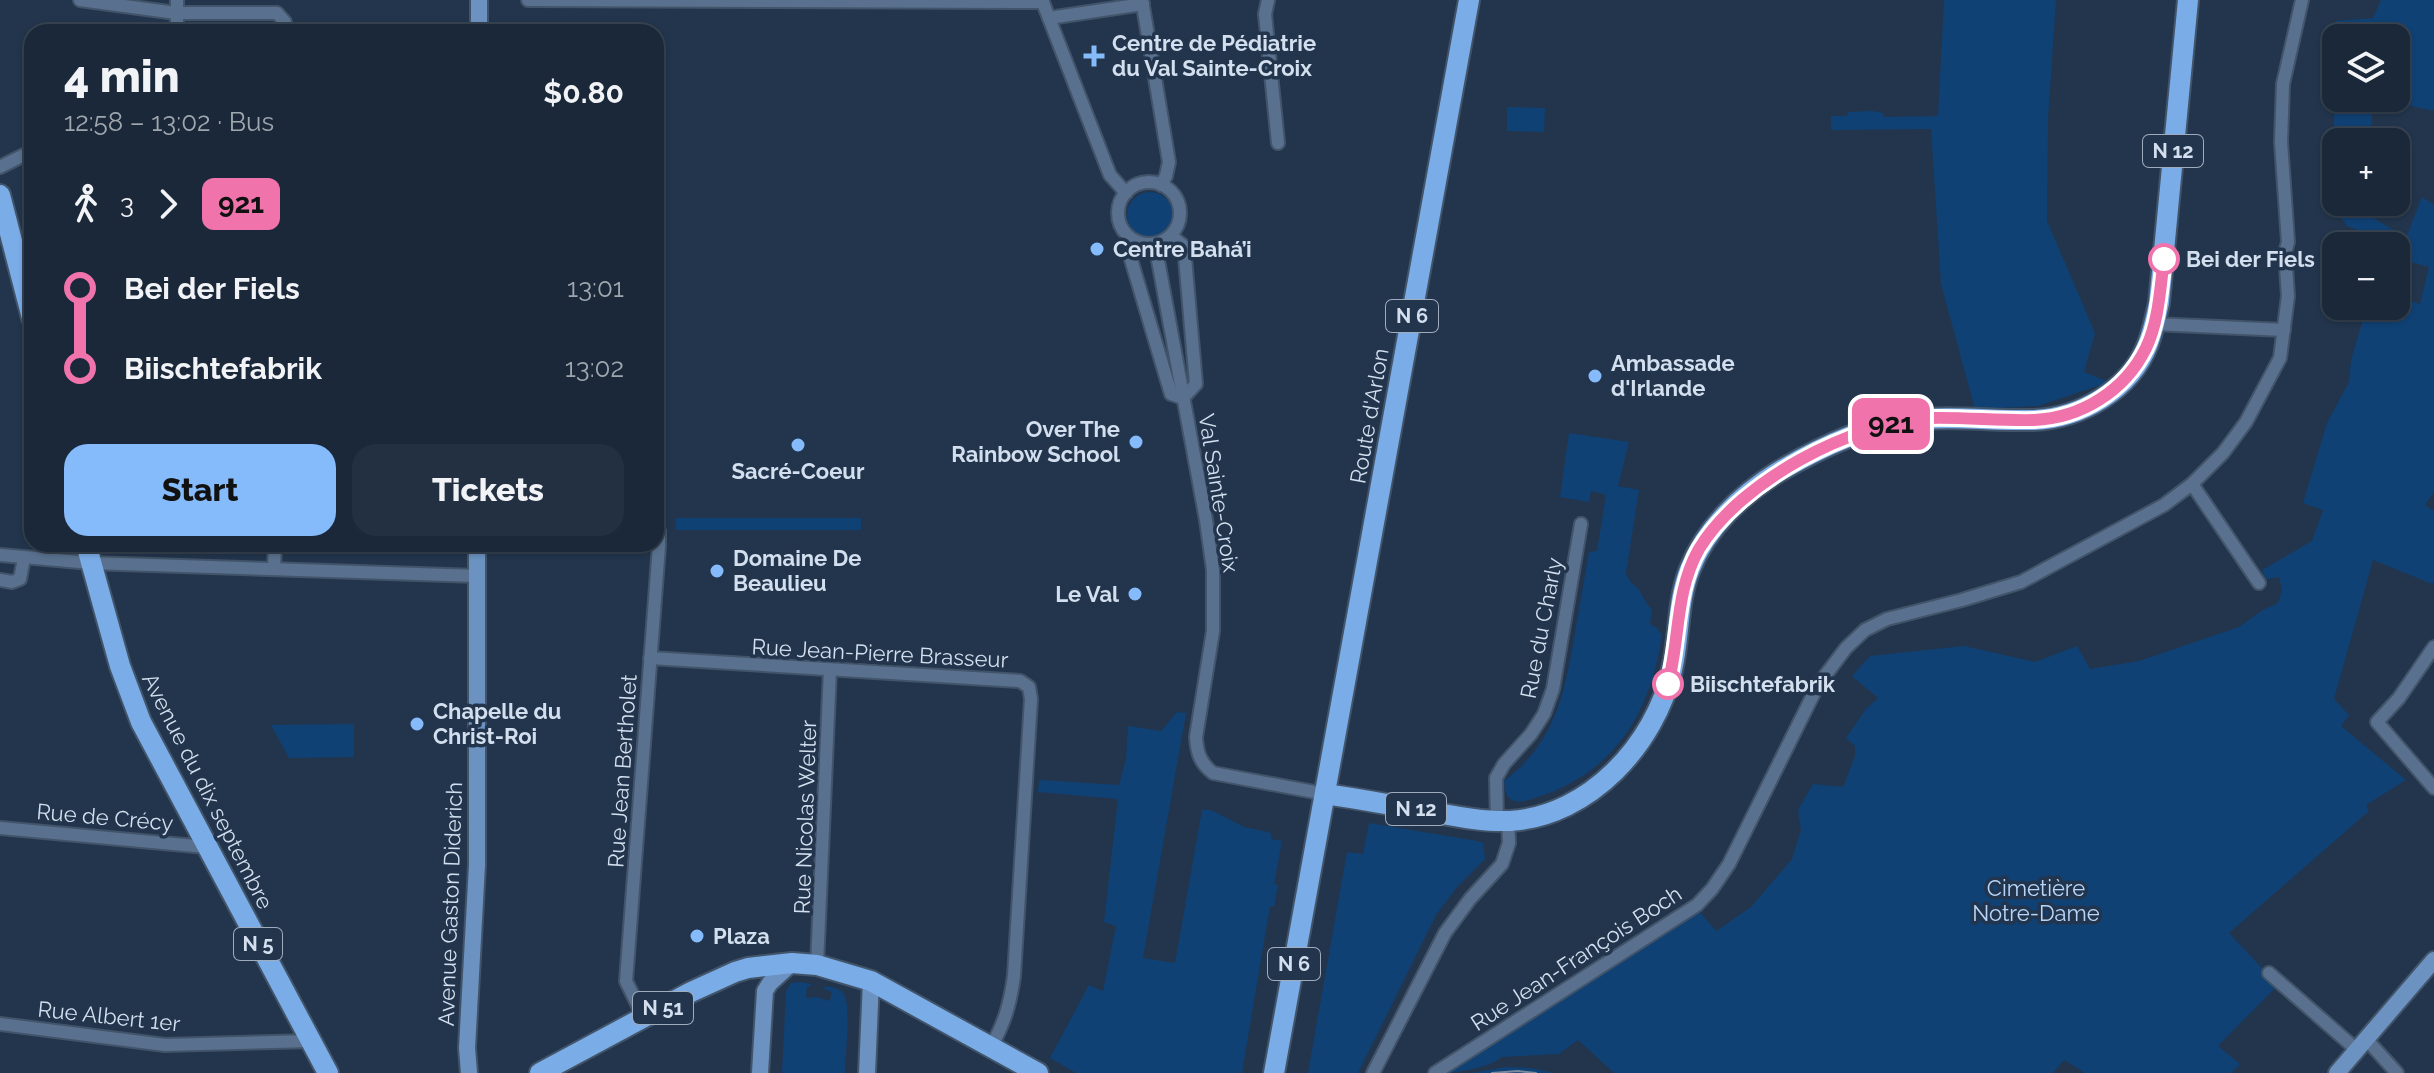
<!DOCTYPE html>
<html lang="en">
<head>
<meta charset="utf-8">
<style>
	body { margin:0; font-family:Raleway,sans-serif; background:#233041; color:#f1f3f6; height:100vh; display:flex; flex-direction:column; font-size:30px; white-space:nowrap }
	* { box-sizing:border-box; margin:0 }
	p { font-size:26px; color:#9fa6ae }
	.icon { flex:none; width:44px; height:44px; fill:none; stroke:currentColor; stroke-width:2; stroke-linecap:round; stroke-linejoin:round }
	.map { position:relative; flex:1; overflow:hidden }
	.panel { position:absolute; left:24px; top:24px; width:640px; height:528px; display:flex; flex-direction:column; background:#1a2839; border-radius:24px; box-shadow:0 2px 6px #0004,0 0 0 2px #384453 }
	.panel>* { flex:none }
	.badge { padding:0 16px; border-radius:12px; font-size:28px; line-height:52px }
	.controls { position:absolute; left:2322px; top:24px; display:grid; gap:16px }
	.controls a { display:grid; place-items:center; width:88px; height:88px; border-radius:16px; background:#1a2839; box-shadow:0 2px 6px #0004,0 0 0 2px #384453; font-size:40px }
	.map>.badge { position:absolute; translate:-50% -50%; box-shadow:0 0 0 4px #fff }
	.legs { display:flex; align-items:center; gap:12px; height:88px; padding:0 40px; font-size:26px }
	.legs p { margin-inline-start:auto }
	.summary { display:flex; align-items:center; justify-content:space-between; height:136px; padding:0 40px }
	h1 { font-size:44px; font-weight:800; line-height:60px }
	.button { display:flex; gap:16px; margin-top:auto; padding:16px 40px }
	.button a { flex:1; height:92px; border-radius:24px; background:#85bbfb; color:#111; font-size:32px; font-weight:800; line-height:92px; text-align:center }
	.button a+a { background:#233041; color:#f1f3f6 }
	ul { padding:0 40px; list-style:none }
	li { display:flex; align-items:center; gap:28px; height:80px; font-size:30px }
	li i { display:grid; place-items:center; width:12px; height:100%; margin:0 10px; background:currentColor }
	li i::after { content:''; width:20px; height:20px; margin:-10px; border:6px solid; border-radius:50%; background:#1a2839 }
	li p { margin-inline-start:auto }
	li:first-child i { background:linear-gradient(#0000 50%,currentColor 0) }
	li:last-child i { background:linear-gradient(currentColor 50%,#0000 0) }
	.map>svg:first-child { display:block }
	.green { fill:#104174 }
	.lines { fill:none; stroke-linecap:round; stroke-linejoin:round }
	.street-casing { stroke:#425469; stroke-width:16 }
	.secondary-casing { stroke:#425469; stroke-width:20 }
	.primary-casing { stroke:#425469; stroke-width:24 }
	.street { stroke:#59718e; stroke-width:12 }
	.secondary { stroke:#6b92c0; stroke-width:16 }
	.primary { stroke:#7aace7; stroke-width:20 }
	.tram { stroke:#7b8a9d; stroke-width:2 }
	.line-1-casing { stroke:#fff; stroke-width:18 }
	.line-1 { stroke:#f173ac; stroke-width:12 }
	.poi-dot { fill:#85bbfb; stroke:#22354c; stroke-width:3 }
	.stop-1-dot { fill:#fff; stroke:#f173ac; stroke-width:4 }
	.labels { text-anchor:middle; dominant-baseline:central; stroke-width:7; stroke-linejoin:round; paint-order:stroke }
	.shield { fill:#22354c; stroke:#9eacbd; stroke-width:2 }
	.shield-label { font-size:20px; font-weight:bold; fill:#d3dfee }
	.poi-label { font-size:22px; font-weight:bold; fill:#d3dfee; stroke:#22354c; text-anchor:start }
	.stop-label { font-size:22px; font-weight:bold; fill:#d3dfee; stroke:#22354c; text-anchor:start }
	.street-label { font-size:22px; fill:#d3dfee; stroke:#22354c }
	.park-label { font-size:22px; fill:#b7d6fa; stroke:#22354c }
</style>
</head>
<body>
<div class="map">
<svg width="2434" height="1073" viewBox="0 0 2434 1073">
	<rect width="100%" height="100%" fill="#22354c"/>
	<g class="green">
		<path d="M1944 0H2056L2048 119 2047 221 2095 333 2084 372 2109 382 2038 406 1975 409 1941 284 1931 129 1831 130V116H1846L1849 112 1872 111 1883 113 1884 117 1938 116Z"/>
		<path d="M2381 0H2434V111L2377 98H2396V38H2336V98H2374L2369 142H2336V202H2368L2367 214 2406 238 2422 197 2434 205V492L2425 505 2434 511V581L2432 584 2373 560 2334 699 2349 715 2341 726 2406 780 2366 805 2369 811 2229 933 2278 985 2218 1046 2240 1064 2231 1073H2085L2064 1060 2053 1073H1614L1578 1040 1559 1054 1501 1057C1494 1066 1458 1073 1445 1073L1673 928 1698 910 1716 931 1751 907 1792 859 1801 830 1798 810 1813 784 1843 787 1855 756V746L1846 738 1866 709 1878 698 1852 676 1870 656 1964 646 2035 662 2077 646 2090 669 2139 661 2239 627 2263 610 2278 603 2282 590 2279 577 2266 579 2262 570 2312 541 2323 510 2303 503 2327 423 2349 382 2351 360 2363 319 2376 306H2396V297L2420 304 2429 267 2396 258V246H2381V239L2347 226 2328 199 2334 138 2335 21 2373 18Z"/>
		<path d="M191 27H266L271 32H187Z"/>
		<path d="M1507 107 1545 108 1544 132 1507 131Z"/>
		<circle cx="1150" cy="215" r="23"/>
		<path d="M1569 433 1629 442 1618 486 1639 490 1626 573C1630 585 1636 584 1641 593 1645 600 1646 604 1652 609L1650 624 1657 628 1662 635C1657 669 1648 699 1630 728 1608 762 1576 785 1538 797 1529 800 1517 805 1509 798 1505 794 1505 786 1504 781 1554 744 1564 696 1574 639 1579 610 1584 581 1589 552L1597 551 1606 495 1591 491 1589 502 1560 497Z"/>
		<rect x="676" y="518" width="185" height="12"/>
		<path d="M1177 712 1186 713 1143 958 1175 963 1202 810H1211L1244 827 1268 832 1271 834V839L1282 841 1274 884 1278 885 1274 907 1270 906 1242 1073H1076L1050 1058 1089 985 1103 991 1116 926 1104 922 1118 799 1038 792 1039 780 1119 785 1126 759 1128 726 1161 731Z"/>
		<path d="M354 724V757L289 758 271 725Z"/>
		<path d="M1369 823 1477 841 1483 843 1485 859 1457 887 1436 915 1358 1073H1308L1347 852 1363 854Z"/>
		<path d="M800 982 811 984V986H807L806 998 816 997 830 1001 832 992 824 989 825 986C831 987 839 988 843 993 852 1002 845 1058 845 1073H782L786 991 791 983Z"/>
		<path d="M1506 1067 1530 1068 1555 1073H1471Z"/>
	</g>
	<g class="lines">
		<g class="street-casing">
			<g id="street">
				<path d="M80 0 176 13H277L285 22V32"/>
				<path d="M528 0 1043 2"/>
				<path d="M1042 0 1110 175 1126 193"/>
				<path d="M1142 0 1169 162 1166 176 1161 185"/>
				<path d="M1268 0 1265 14 1278 143"/>
				<path d="M1049 18 1143 4"/>
				<path d="M177 32V0"/>
				<path d="M0 167 32 151"/>
				<circle cx="1149" cy="213" r="31"/>
				<path d="M1136 241 1130 256 1171 394 1183 398 1196 384 1184 246 1171 236"/>
				<path d="M1155 244 1206 520 1213 570V631L1196 737C1197 753 1200 763 1213 773L1325 794"/>
				<path d="M2154 324 2284 330"/>
				<path d="M2192 484 2259 583"/>
				<path d="M0 555 91 563 477 576"/>
				<path d="M274 569 275 544"/>
				<path d="M0 580 12 582 20 579 24 558"/>
				<path d="M2434 647 2399 698 2377 722 2434 788"/>
				<path d="M650 658 1020 681 1029 687 1031 699 1014 976C1010 1004 1005 1022 991 1047"/>
				<path d="M1497 820 1496 778 1504 764 1531 734 1544 714 1553 689 1581 524"/>
				<path d="M0 828 206 847"/>
				<path d="M817 965 830 670"/>
				<path d="M2269 973 2357 1050"/>
				<path d="M644 1018 626 981 659 546V531L656 524"/>
				<path d="M0 1024 165 1045 311 1041"/>
				<path d="M2367 1040 2397 1073"/>
				<path d="M1373 1073 1445 933 1470 899 1502 864 1509 843 1508 821"/>
				<path d="M1435 1073 1697 905 1712 889 1729 864 1818 685 1846 648 1865 630 1887 619 1962 600 2021 582 2164 505 2192 484 2223 453 2246 422 2280 358 2288 296 2285 253 2288 242 2281 142 2283 84 2302 0"/>
			</g>
		</g>
		<g class="secondary-casing">
			<g id="secondary">
				<path d="M479 32V0"/>
				<path d="M469 1073 467 1048 477 865V544"/>
				<path d="M760 1073 765 991 770 983 792 963"/>
				<path d="M867 1073 871 981"/>
				<path d="M2337 1073 2434 960"/>
			</g>
		</g>
		<g class="primary-casing">
			<g id="primary">
				<path d="M0 195 32 318"/>
				<path d="M86 544 120 666 141 722 328 1073"/>
				<path d="M1325 794C1359 799 1392 805 1426 811 1454 816 1482 822 1510 821 1590 816 1655 744 1672 670 1680 636 1677 601 1690 569 1706 528 1741 495 1778 472 1817 449 1862 427 1907 421 1949 415 1991 421 2034 420 2081 418 2130 390 2148 344 2153 331 2156 317 2159 303L2188 0"/>
				<path d="M540 1073 691 992 735 972 748 968 792 963 817 965 871 981 1038 1073"/>
				<path d="M1274 1073 1469 0"/>
			</g>
		</g>
		<use href="#street" class="street"/>
		<use href="#secondary" class="secondary"/>
		<use href="#primary" class="primary"/>
		<path class="tram" d="M1492 1073 1518 1071 1536 1073"/>
	</g>
	<g class="lines">
		<g class="line-1-casing">
			<path id="line-1" d="M1668 684C1680 639 1675 591 1699 549 1740 481 1852 422 1930 418 1965 417 2000 421 2034 420 2081 418 2125 391 2146 348 2159 321 2160 288 2164 259"/>
		</g>
		<use href="#line-1" class="line-1"/>
	</g>
	<g class="poi-dot">
		<path d="M1090 44h8v8h8v8h-8v8h-8v-8h-8v-8h8z"/>
		<circle cx="1097" cy="249" r="8"/>
		<circle cx="1595" cy="376" r="8"/>
		<circle cx="1136" cy="442" r="8"/>
		<circle cx="798" cy="445" r="8"/>
		<circle cx="717" cy="571" r="8"/>
		<circle cx="1135" cy="594" r="8"/>
		<circle cx="417" cy="724" r="8"/>
		<circle cx="697" cy="936" r="8"/>
	</g>
	<g class="stop-1-dot">
		<circle cx="2164" cy="259" r="14"/>
		<circle cx="1668" cy="684" r="14"/>
	</g>
	<g class="labels">
		<g class="shield">
			<rect x="2143" y="135" width="60" height="32" rx="6"/>
			<rect x="1386" y="300" width="52" height="32" rx="6"/>
			<rect x="1386" y="793" width="60" height="32" rx="6"/>
			<rect x="234" y="928" width="48" height="32" rx="6"/>
			<rect x="1268" y="948" width="52" height="32" rx="6"/>
			<rect x="633" y="992" width="60" height="32" rx="6"/>
		</g>
		<g class="shield-label">
			<text x="2173" y="151">N 12</text>
			<text x="1412" y="316">N 6</text>
			<text x="1416" y="809">N 12</text>
			<text x="258" y="944">N 5</text>
			<text x="1294" y="964">N 6</text>
			<text x="663" y="1008">N 51</text>
		</g>
		<g class="poi-label">
			<text x="1112" y="43">Centre de Pédiatrie<tspan x="1112" dy="25">du Val Sainte-Croix</tspan></text>
			<text x="1113" y="249">Centre Bahá’i</text>
			<text x="1611" y="363">Ambassade<tspan x="1611" dy="25">d'Irlande</tspan></text>
			<text x="1120" y="429" text-anchor="end">Over The<tspan x="1120" dy="25">Rainbow School</tspan></text>
			<text x="798" y="471" text-anchor="middle">Sacré-Coeur</text>
			<text x="733" y="558">Domaine De<tspan x="733" dy="25">Beaulieu</tspan></text>
			<text x="1119" y="594" text-anchor="end">Le Val</text>
			<text x="433" y="711">Chapelle du<tspan x="433" dy="25">Christ-Roi</tspan></text>
			<text x="713" y="936">Plaza</text>
		</g>
		<g class="stop-label">
			<text x="2186" y="259">Bei der Fiels</text>
			<text x="1690" y="684">Biischtefabrik</text>
		</g>
		<g class="street-label">
			<text transform="translate(1369 416) rotate(-80)">Route d'Arlon</text>
			<text transform="translate(1219 493) rotate(81)">Val Sainte-Croix</text>
			<text transform="translate(1541 628) rotate(-79)">Rue du Charly</text>
			<text transform="translate(880 653) rotate(3)">Rue Jean-Pierre Brasseur</text>
			<text transform="translate(622 771) rotate(-86)">Rue Jean Bertholet</text>
			<text transform="translate(208 791) rotate(63)">Avenue du dix septembre</text>
			<text transform="translate(105 817) rotate(5)">Rue de Crécy</text>
			<text transform="translate(805 817) rotate(-88)">Rue Nicolas Welter</text>
			<text transform="translate(450 904) rotate(-88)">Avenue Gaston Diderich</text>
			<text transform="translate(1576 958) rotate(-33)">Rue Jean-François Boch</text>
			<text transform="translate(109 1016) rotate(6)">Rue Albert 1er</text>
		</g>
		<g class="park-label">
			<text x="2036" y="888">Cimetière<tspan x="2036" dy="25">Notre-Dame</tspan></text>
		</g>
	</g>
</svg>
<div class="controls">
<a><svg class="icon" aria-label="layers" viewBox="0 0 24 24"><path d="M12 4l9 5-9 5-9-5zM3 14l9 5 9-5"/></svg></a>
<a>+</a>
<a>−</a>
</div>
<b class="badge" style="left:1891px;top:424px;background:#f173ac;color:#111">921</b>
<section class="panel">
<div class="summary"><div><h1>4 min</h1><p>12:58 – 13:02 · Bus</p></div><b>$0.80</b></div>
<div class="legs"><svg class="icon" aria-label="walk" viewBox="0 0 24 24"><circle cx="13" cy="4" r="2"/><path d="M13 8l-2 6 4 7M11 14l-3 7M7 12l3-4h3l4 4"/></svg>3<svg class="icon" aria-label="forward" viewBox="0 0 24 24"><path d="M9 5l7 7-7 7"/></svg><b class="badge" style="background:#f173ac;color:#111">921</b></div>
<ul>
<li><i style="color:#f173ac"></i><b>Bei der Fiels</b><p>13:01</p></li>
<li><i style="color:#f173ac"></i><b>Biischtefabrik</b><p>13:02</p></li>
</ul>
<div class="button"><a>Start</a><a>Tickets</a></div>
</section>
</div>
</body>
</html>
